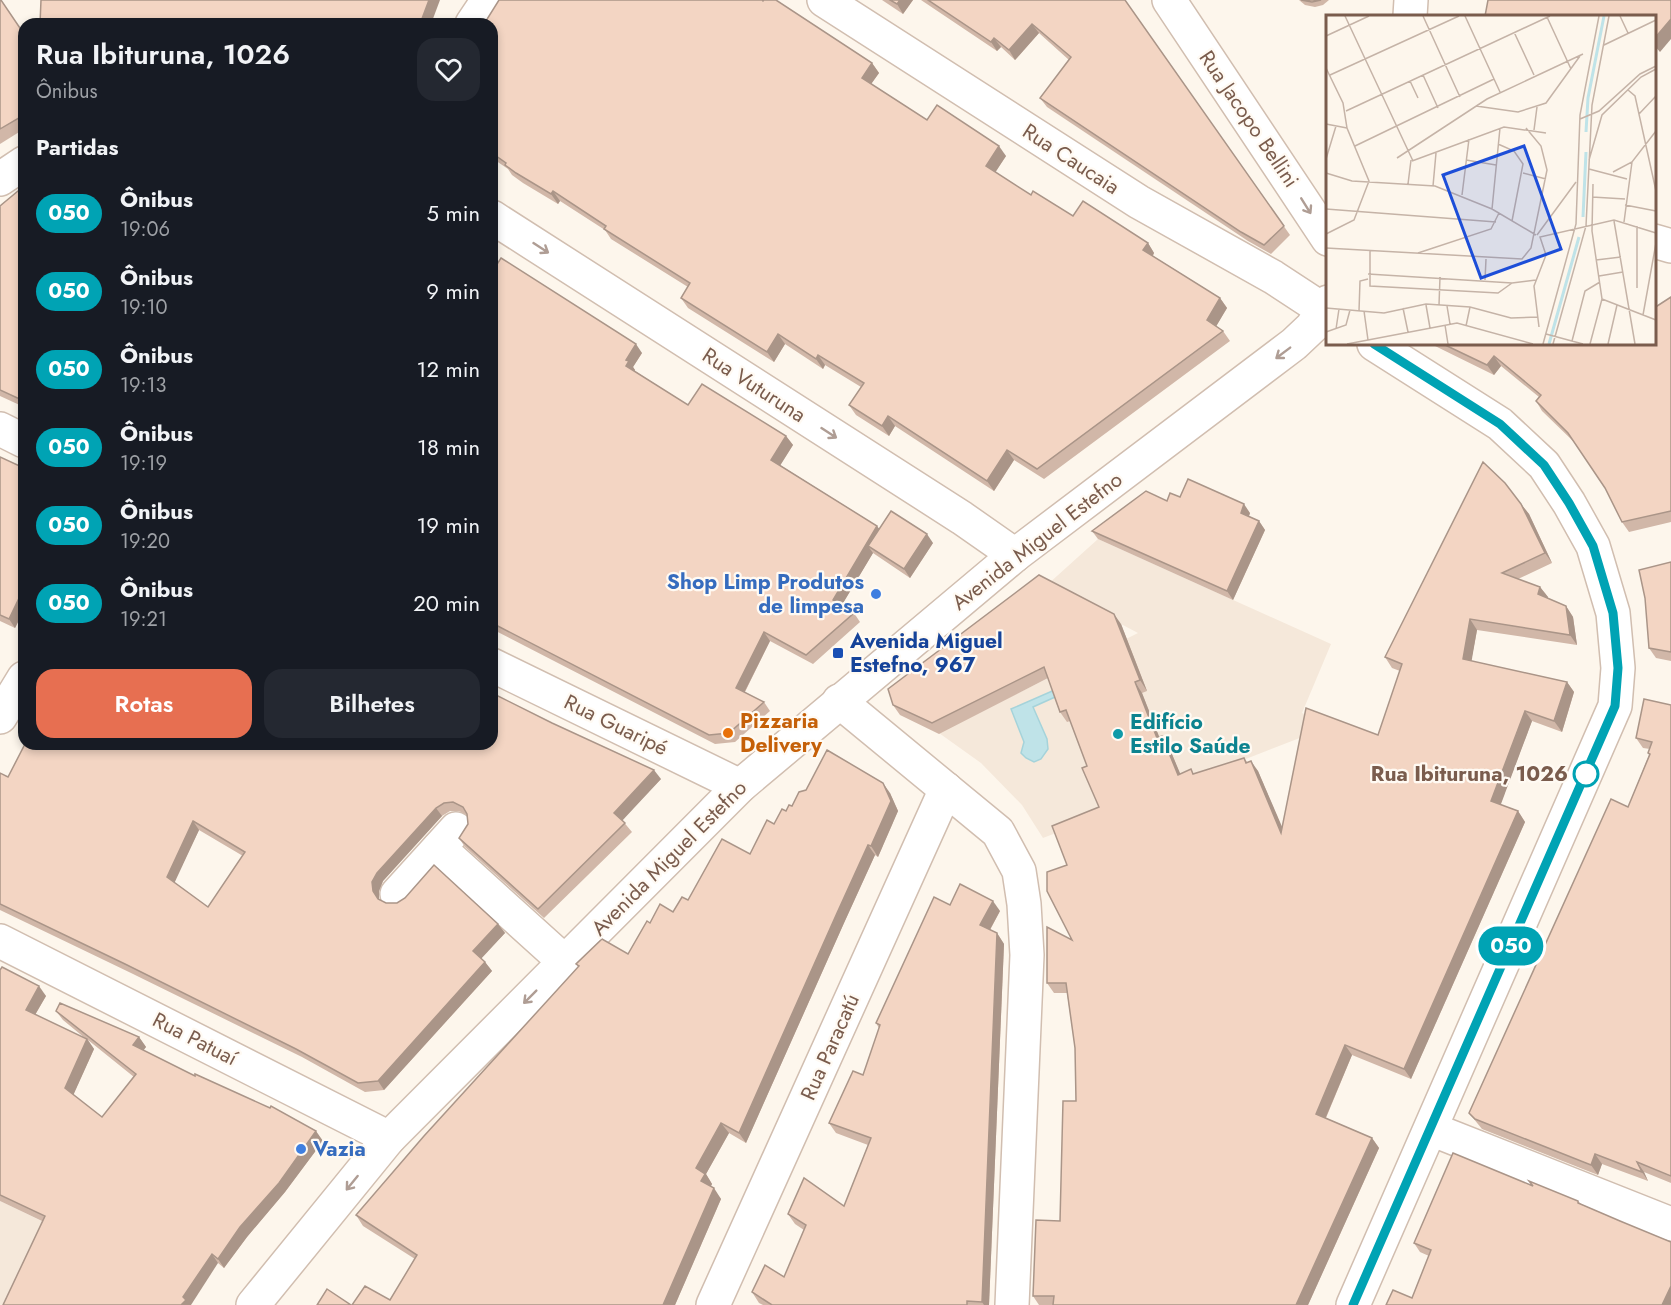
<!DOCTYPE html>
<html lang="pt">
<head>
<meta charset="utf-8">
<style>
	body { margin:0; font-family:Jost,sans-serif; background:#242831; color:#f1f3f6; height:100vh; display:flex; flex-direction:column; font-size:22px; white-space:nowrap }
	* { box-sizing:border-box; margin:0 }
	p { font-size:20px; color:#9ea1a6 }
	.icon { flex:none; width:33px; height:33px; fill:none; stroke:currentColor; stroke-width:2; stroke-linecap:round; stroke-linejoin:round }
	.map { position:relative; flex:1; overflow:hidden }
	.details { position:absolute; left:18px; top:18px; width:480px; height:732px; display:flex; flex-direction:column; background:#171b24; border-radius:18px; box-shadow:0 3px 9px #0003 }
	.details>* { flex:none }
	.badge { padding:0 12px; border-radius:20px; font-size:21px; line-height:39px }
	.map>.badge { position:absolute; translate:-50% -50%; box-shadow:0 0 0 3px #fff }
	h2 { padding:0 18px; font-size:22px; line-height:54px }
	.round { display:grid; place-items:center; flex:none; width:63px; height:63px; border-radius:18px; background:#242831 }
	.head { display:flex; align-items:center; justify-content:space-between; height:102px; padding:0 18px }
	h1 { font-size:28px; font-weight:600; line-height:45px }
	.cta { display:flex; gap:12px; margin-top:auto; padding:12px 18px }
	.cta a { flex:1; height:69px; border-radius:18px; background:#e76f51; color:#fff; font-size:24px; font-weight:600; line-height:69px; text-align:center }
	.cta a+a { background:#242831; color:#f1f3f6 }
	ul { padding:0; list-style:none }
	li { display:flex; align-items:center; gap:18px; height:78px; padding:0 18px }
	li div { flex:1 }
	li b { display:block; font-size:22px }
	li em { font-style:normal }
	li .badge { min-width:66px; font-weight:700; text-align:center }
	.map>svg:first-child { display:block }
	.residential { fill:#f5e8da }
	.water { fill:#bfe3e8; stroke:#a5d3da; stroke-width:1.5 }
	.lines { fill:none; stroke-linecap:round; stroke-linejoin:round }
	.minor-casing { stroke:#d1beb0; stroke-width:36 }
	.minor { stroke:#fff; stroke-width:33 }
	.wall { fill:#d1b7a8; fill-rule:evenodd }
	.shaded-wall { fill:#aa9588 }
	.building { fill:#f3d5c3; stroke:#aa9588; stroke-width:1.5; fill-rule:evenodd }
	.oneway { stroke:#af9d94 }
	.line-casing { stroke:#fff; stroke-width:14 }
	.line { stroke:#00a3b4; stroke-width:9 }
	.shop-dot { fill:#3f7fe0; stroke:#fffaf3; stroke-width:2 }
	.transit-dot { fill:#1a4fb4; stroke:#fffaf3; stroke-width:2 }
	.food-dot { fill:#e8710a; stroke:#fffaf3; stroke-width:2 }
	.culture-dot { fill:#0f9aa8; stroke:#fffaf3; stroke-width:2 }
	.stop-dot { fill:#fff; stroke:#00a3b4; stroke-width:3 }
	.labels { text-anchor:middle; dominant-baseline:central; stroke-width:4.5; stroke-linejoin:round; paint-order:stroke }
	.street-label { font-size:21px; fill:#7a5c4d; stroke:#fffaf3 }
	.shop-label { font-size:21px; font-weight:bold; fill:#366cbe; stroke:#fffaf3; text-anchor:end }
	.transit-label { font-size:21px; font-weight:bold; fill:#164399; stroke:#fffaf3; text-anchor:start }
	.food-label { font-size:21px; font-weight:bold; fill:#c56008; stroke:#fffaf3; text-anchor:start }
	.culture-label { font-size:21px; font-weight:bold; fill:#0d838f; stroke:#fffaf3; text-anchor:start }
	.stop-label { font-size:21px; font-weight:bold; fill:#7a5c4d; stroke:#fffaf3; text-anchor:end }
	.inset-river { fill:none; stroke:#bfe3e8; stroke-width:3 }
	.inset-road { fill:none; stroke:#c5b3a7; stroke-width:1.5 }
	.view { fill:#1d4ed8; fill-opacity:0.15; stroke:#1d4ed8; stroke-width:3 }
	.inset-edge { fill:none; stroke:#7a5c4d; stroke-width:3 }
</style>
</head>
<body>
<div class="map">
<svg width="1671" height="1305" viewBox="0 0 1671 1305">
	<rect width="100%" height="100%" fill="#fdf6ec"/>
	<g class="residential">
		<path d="M1098 539 1331 644 1302 713 1313 718 1310 734 1043 838 1022 805 981 763 939 733 1138 633 1047 585Z"/>
		<path d="M0 1201 52 1226 14 1305H0Z"/>
	</g>
	<path class="water" d="M1093 680 1033 707 1047 739 1048 749 1041 759 1034 762 1026 758 1021 753 1024 742 1011 709 1066 685Z"/>
	<g class="lines">
		<g class="minor-casing">
			<g id="minor">
				<path d="M824 0 1139 202 1273 277 1328 313"/>
				<path d="M1169 0 1328 239"/>
				<path d="M1410 16 1411 0"/>
				<path d="M472 24 488 0"/>
				<path d="M0 179 24 163"/>
				<path d="M492 217 962 518 1015 555"/>
				<path d="M1654 241 1671 246"/>
				<path d="M0 429 24 441"/>
				<path d="M492 665 740 786"/>
				<path d="M839 701 998 832 1019 871 1024 904 1027 955 1012 1305"/>
				<path d="M0 717 24 678"/>
				<path d="M439 848 565 962"/>
				<path d="M397 894 456 829"/>
				<path d="M0 941 389 1138"/>
				<path d="M1431 1129 1671 1224"/>
				<path d="M253 1305 389 1138 740 786 1015 555 1294 344 1312 327 1328 302"/>
				<path d="M713 1305 946 789"/>
				<path d="M1353 1305 1615 706 1618 668 1613 613 1593 546 1569 503 1544 465 1500 424 1374 344"/>
			</g>
		</g>
		<use href="#minor" class="minor"/>
	</g>
	<g class="wall">
		<path d="M0 0 24 34V129L0 144Z"/>
		<path d="M882 0H913L903 14Z"/>
		<path d="M921 0H1125L1290 235 1271 254 1248 241 1047 107 1040 98 1069 60 1039 33 1015 60 1001 47 997 51Z"/>
		<path d="M1299 0H1329L1323 5 1315 7 1305 5Z"/>
		<path d="M492 24 872 63 879 73 871 84 927 120 1006 156 995 172 1031 195 1073 216 1148 243 1154 253 1153 256 1220 298 1227 308 1216 326 1223 331 1230 341 1044 479 1014 460 994 491 895 426 889 436 856 415 849 405 861 387 825 365 823 369 785 344 774 362 688 308 681 298 688 287 611 239 605 230 560 201 558 204 523 183 512 175 508 169 492 158Z"/>
		<path d="M24 186V407L0 396V206Z"/>
		<path d="M492 272 642 353 633 367 635 370V371L688 405 786 436 793 445 780 465 877 526 879 529 933 543 910 578 873 553 841 606 854 613 860 622 813 664 770 641 745 692 764 702 770 711 735 742 715 744 492 629Z"/>
		<path d="M1671 297V522L1629 532 1622 522 1605 488 1574 442 1542 411 1536 401 1539 397 1501 366 1494 375 1431 344H1654Z"/>
		<path d="M0 457 24 468V610L15 628 0 621Z"/>
		<path d="M1180 497 1250 513 1249 516 1259 521 1265 530 1233 600 1098 539 1092 531 1167 501Z"/>
		<path d="M1521 504 1529 514 1552 563 1518 579 1540 587 1548 597 1547 598 1566 606 1573 617 1577 645 1477 630 1471 661 1567 682 1574 692 1562 732 1532 721 1500 805 1518 811 1525 822 1411 1079 1352 1055 1326 1118 1372 1138 1379 1148 1308 1305H1039L1033 1296 1060 1221 1076 1101 1075 1048 1067 993H1054L1047 983 1072 940 1067 865 1099 807 1087 766 1070 721 1067 722 1060 712 1048 678 939 734 900 715 893 705 1121 624 1147 691 1142 693 1159 737 1162 736 1169 747 1180 774H1194L1244 758 1248 763 1258 771 1282 828 1378 735 1400 671 1392 668 1385 657Z"/>
		<path d="M1671 562V661L1656 658 1649 648Z"/>
		<path d="M1671 705V1183L1644 1172 1648 1181 1602 1164 1598 1175 1482 1129 1469 1113 1628 807 1649 755 1648 753 1650 749 1643 748 1636 738Z"/>
		<path d="M0 773 8 777 661 779 622 820 632 832 544 918 465 847 459 838 468 824 467 815 459 811H450L442 816 383 881 379 891V899L386 903 498 924 505 933 481 958 485 962 492 971 481 983 384 1090 365 1092 302 1057 131 973 0 910ZM199 830 243 856 208 907 174 882Z"/>
		<path d="M890 793 898 811 878 857 875 855 844 923 746 1143 729 1133 706 1174 712 1184 711 1186 721 1199 675 1305H352L390 1300 415 1259 363 1226 356 1215 578 967 576 964 628 954 650 923 673 912 750 854 774 824 792 806Z"/>
		<path d="M950 905 1000 911 990 930 997 933 1004 944 989 1305H763L759 1303 752 1292 784 1277 804 1230 795 1224 788 1214 844 1206 868 1145 836 1133 829 1123 863 1075 879 1028 876 1023Z"/>
		<path d="M0 970 46 996 35 1015 86 1039 63 1020 56 1011 139 1037 146 1047 143 1050 323 1141 285 1192 247 1237 224 1268 218 1263 42 1221 0 1201ZM88 1040 134 1077 102 1117 73 1095 94 1049Z"/>
		<path d="M1532 1185 1578 1201 1581 1204 1620 1221 1412 1298 1429 1256 1420 1252 1414 1243Z"/>
	</g>
	<g class="shaded-wall">
		<path d="M429 0H440L431 24H420Z"/>
		<path d="M900 0H913L903 14 897 4Z"/>
		<path d="M1671 19V39L1660 52 1654 45V39Z"/>
		<path d="M1032 24 1039 33 1015 60 1009 50Z"/>
		<path d="M994 38 1001 47 997 51 991 42Z"/>
		<path d="M872 63 879 73 869 87 862 78Z"/>
		<path d="M999 146 1006 156 993 176 986 166Z"/>
		<path d="M553 191 560 201 558 204 551 194Z"/>
		<path d="M1148 243 1154 253 1150 260 1143 250Z"/>
		<path d="M1220 298 1227 308 1214 330 1207 320Z"/>
		<path d="M778 334 785 344 774 362 767 352Z"/>
		<path d="M636 344 642 353 633 367 635 370 632 375 626 366V360Z"/>
		<path d="M818 355 825 365 823 369 816 359Z"/>
		<path d="M1494 356 1501 366 1494 375 1487 365Z"/>
		<path d="M888 416 895 426 889 436 882 426Z"/>
		<path d="M786 436 793 445 778 469 771 460Z"/>
		<path d="M1007 450 1014 460 994 491 987 481Z"/>
		<path d="M1244 504 1250 513 1247 521 1241 513Z"/>
		<path d="M1521 504 1529 514 1552 563 1545 553Z"/>
		<path d="M1259 521 1265 530 1233 600 1227 591Z"/>
		<path d="M877 526 884 535 868 546 873 553 839 610 833 600Z"/>
		<path d="M927 534 933 543 910 578 904 569Z"/>
		<path d="M1540 587 1548 597 1546 604 1538 594Z"/>
		<path d="M21 594 24 598V610L15 628 9 619Z"/>
		<path d="M1566 606 1573 617 1577 645 1570 635Z"/>
		<path d="M1114 614 1121 624 1147 691 1140 680Z"/>
		<path d="M1470 619 1477 630 1470 670 1463 659Z"/>
		<path d="M764 632 770 641 742 697 736 688Z"/>
		<path d="M1135 682 1142 693 1164 749 1157 738Z"/>
		<path d="M1567 682 1574 692 1562 732 1554 721Z"/>
		<path d="M1525 711 1532 721 1498 812 1491 801Z"/>
		<path d="M1162 736 1169 747 1185 785 1178 775Z"/>
		<path d="M1251 761 1258 771 1289 843 1281 833Z"/>
		<path d="M654 770 661 779 621 822 614 813Z"/>
		<path d="M883 783 890 793 898 811 878 857 871 846Z"/>
		<path d="M436 808 442 816 383 881 379 891V900L373 891 372 882 377 873Z"/>
		<path d="M1518 811 1525 822 1411 1079 1404 1069Z"/>
		<path d="M193 821 199 830 173 886 167 877Z"/>
		<path d="M868 845 875 855 844 923 746 1143 739 1133 837 913Z"/>
		<path d="M993 901 1000 911 987 935 980 925Z"/>
		<path d="M498 924 505 933 480 960 473 951Z"/>
		<path d="M997 933 1004 944 989 1305H984L982 1302Z"/>
		<path d="M485 962 492 971 384 1090 378 1081Z"/>
		<path d="M39 986 46 996 32 1020 26 1010Z"/>
		<path d="M139 1037 146 1047 140 1055 133 1045Z"/>
		<path d="M87 1039 94 1049 72 1098 65 1088Z"/>
		<path d="M1345 1045 1352 1055 1323 1124 1316 1114Z"/>
		<path d="M721 1123 729 1133 706 1174 712 1184 708 1191 701 1181 696 1168Z"/>
		<path d="M316 1131 323 1141 285 1192 247 1237 224 1268 218 1259 240 1227Z"/>
		<path d="M1372 1138 1379 1148 1308 1305H1296Z"/>
		<path d="M1595 1154 1602 1164 1598 1175 1591 1165Z"/>
		<path d="M1637 1162 1644 1172 1648 1181 1642 1172Z"/>
		<path d="M714 1188 721 1199 675 1305H663Z"/>
		<path d="M212 1254 218 1263 191 1305H181L183 1297Z"/>
		<path d="M1671 1286V1305H1662Z"/>
	</g>
	<g class="building">
		<path d="M0 0H1L24 34V115L0 129Z"/>
		<path d="M41 0H429L420 24H40Z"/>
		<path d="M499 0H762L763 1 764 0H776L872 63 862 78 927 120 937 105 999 146 986 166 1031 195 1033 191 1073 216 1083 201 1148 243 1143 250 1220 298 1207 320 1223 331 1037 469 1007 450 987 481 888 416 882 426 849 405 864 383 818 355 816 359 778 334 767 352 681 298 690 283 604 229 606 226 553 191 551 194 516 173 505 165 506 163 492 153V24H484Z"/>
		<path d="M890 0H900L897 4Z"/>
		<path d="M928 0H1125L1284 226 1264 245 1241 232 1040 98 1071 57 1032 24 1009 50 994 38 991 42Z"/>
		<path d="M1301 0H1321L1312 2Z"/>
		<path d="M1488 0H1671V19L1654 39V16H1485Z"/>
		<path d="M24 186V401L0 390V206Z"/>
		<path d="M501 258 636 344 626 360 629 361 626 366 688 405 702 384 786 436 771 460 877 526 833 600 854 613 806 655 764 632 736 688 764 702 729 733 709 735 492 623V272Z"/>
		<path d="M1671 297V511L1622 522 1605 488 1568 433 1536 401 1541 395 1494 356 1487 365 1443 344H1654V308Z"/>
		<path d="M0 457 24 468V596L21 594 9 619 0 615Z"/>
		<path d="M1483 462 1505 483 1521 504 1545 553 1502 573 1540 587 1538 594 1566 606 1570 635 1470 619 1463 659 1567 682 1554 721 1525 711 1491 801 1518 811 1404 1069 1345 1045 1316 1114 1372 1138 1296 1305H1053L1054 1296H1033L1036 1220 1060 1221 1063 1101H1076L1075 1048 1066 983H1047V927L1072 940 1047 891V872L1067 865 1052 826 1099 807 1082 768 1087 766 1066 710 1060 712 1044 667 932 723 893 705 888 689 1039 575 1114 614 1140 680 1135 682 1157 738 1162 736 1178 775 1191 769 1193 774 1244 758 1246 763 1251 761 1281 833 1306 708 1378 735 1402 664 1385 657Z"/>
		<path d="M1188 479 1244 504 1241 513 1259 521 1227 591 1092 531 1146 491 1167 501 1170 493 1180 497Z"/>
		<path d="M891 511 927 534 904 569 868 546Z"/>
		<path d="M1671 562V652L1649 648 1645 598 1639 570Z"/>
		<path d="M492 693 552 723 654 770 614 813 625 823 538 909 459 838 468 824 467 814 463 807 453 802 444 803 436 808 377 873 372 882 373 891 378 899 386 903H397L405 898 434 865 498 924 473 951 485 962 378 1081 358 1083 296 1049 125 964 0 904V773L8 777 25 744H492ZM193 821 245 852 208 907 167 877Z"/>
		<path d="M1644 699 1671 705V1176L1637 1162 1642 1172 1595 1154 1591 1165 1475 1119 1469 1113 1611 799 1628 807 1650 754 1648 753 1652 742 1636 738Z"/>
		<path d="M827 750 883 783 891 801 871 846 868 845 837 913 739 1133 721 1123 696 1168 705 1174 701 1181 714 1188 663 1305H352L365 1286 390 1300 417 1255 356 1215 424 1136 579 966 576 964 602 939 628 954 647 921 650 923 660 904 673 912 682 897 688 900 722 839 750 854 767 820 774 824 782 809 786 811 789 805 792 806 799 792 806 790Z"/>
		<path d="M960 884 993 901 980 925 997 933 982 1302 967 1301V1305H772L752 1292 765 1265 784 1277 806 1225 788 1214 804 1178 844 1206 871 1138 829 1123 853 1071 863 1075 880 1025 876 1023 934 897 950 905Z"/>
		<path d="M2 967 39 986 26 1010 87 1039 65 1088 102 1117 136 1074 56 1011 60 1003 139 1037 133 1045 195 1076V1074L270 1108 271 1106 316 1131 279 1183 240 1227 218 1259 212 1254 183 1297 186 1300 181 1305H3L45 1216 0 1195V970Z"/>
		<path d="M1453 1153 1533 1186 1529 1181 1578 1201V1203L1620 1221 1671 1242V1286L1662 1305H1386L1393 1290 1412 1298 1431 1250 1414 1243Z"/>
		<path d="M327 1289 351 1305H317Z"/>
	</g>
	<defs><path id="oneway-shaft" d="M-6 0H5M1.5-3L5.5 0L1.5 3" fill="none" stroke-width="1.6" stroke-linecap="round" stroke-linejoin="round" transform="scale(1.5)"/></defs>
	<g class="oneway">
		<use href="#oneway-shaft" transform="translate(1306 206) rotate(58)"/>
		<use href="#oneway-shaft" transform="translate(541 248) rotate(33)"/>
		<use href="#oneway-shaft" transform="translate(1283 353) rotate(143)"/>
		<use href="#oneway-shaft" transform="translate(829 433) rotate(33)"/>
		<use href="#oneway-shaft" transform="translate(530 997) rotate(135)"/>
		<use href="#oneway-shaft" transform="translate(352 1183) rotate(129)"/>
	</g>
	<g class="lines">
		<g class="line-casing">
			<path id="line" d="M1353 1305 1615 706 1618 668 1613 613 1593 546 1569 503 1544 465 1500 424 1374 344"/>
		</g>
		<use href="#line" class="line"/>
	</g>
	<g class="shop-dot">
		<circle cx="876" cy="594" r="6"/>
		<circle cx="301" cy="1149" r="6"/>
	</g>
	<rect class="transit-dot" x="832" y="647" width="12" height="12" rx="3"/>
	<circle class="food-dot" cx="728" cy="733" r="6"/>
	<circle class="culture-dot" cx="1118" cy="734" r="6"/>
	<circle class="stop-dot" cx="1586" cy="774" r="12"/>
	<g class="labels">
		<g class="street-label">
			<text transform="translate(1249 119) rotate(56)">Rua Jacopo Bellini</text>
			<text transform="translate(1071 159) rotate(33)">Rua Caucaia</text>
			<text transform="translate(754 385) rotate(33)">Rua Vuturuna</text>
			<text transform="translate(1037 541) rotate(-38)">Avenida Miguel Estefno</text>
			<text transform="translate(616 725) rotate(26)">Rua Guaripé</text>
			<text transform="translate(669 858) rotate(-45)">Avenida Miguel Estefno</text>
			<text transform="translate(195 1039) rotate(27)">Rua Patuaí</text>
			<text transform="translate(830 1047) rotate(-66)">Rua Paracatú</text>
		</g>
		<g class="shop-label">
			<text x="864" y="582">Shop Limp Produtos<tspan x="864" dy="24">de limpesa</tspan></text>
			<text x="313" y="1149" text-anchor="start">Vazia</text>
		</g>
		<g class="transit-label">
			<text x="850" y="641">Avenida Miguel<tspan x="850" dy="24">Estefno, 967</tspan></text>
		</g>
		<g class="food-label">
			<text x="740" y="721">Pizzaria<tspan x="740" dy="24">Delivery</tspan></text>
		</g>
		<g class="culture-label">
			<text x="1130" y="722">Edifício<tspan x="1130" dy="24">Estilo Saúde</tspan></text>
		</g>
		<g class="stop-label">
			<text x="1568" y="774">Rua Ibituruna, 1026</text>
		</g>
	</g>
	<g transform="translate(1326 15)">
		<rect width="330" height="330" fill="#fdf6ec"/>
		<path class="inset-river" d="M260 117 262 83 278 1M257 202 260 137M223 329 253 222"/>
		<path class="inset-road" d="M19 1 87 146M97 1 134 82M139 1 174 77M294 1 302 18M221 2 245 54M188 17 208 60M0 21 43 1M278 30 330 5M0 53 17 88 21 113 43 166 28 205 0 219M4 60 133 1M97 60 112 93M84 66 92 83M302 75 309 81 330 176M150 91 192 97 220 88 254 41M20 96 224 1M313 99 330 81M254 104 273 96 314 59 330 51M0 109 21 113M208 115 211 92M172 129 188 136 197 149 186 206M29 131 168 64M71 143 161 84 257 39M0 144 10 111M140 145 170 150M263 145 276 100 315 62 330 54M86 146 178 112 220 118M263 154 301 164M287 157 306 147 330 116M0 158 26 166 109 171 166 194 210 220M197 158 220 164M82 169 85 145M107 171 110 138M136 180 143 124M266 182 299 184M299 190 330 196M0 194 170 207M166 194 174 113M288 206 309 329M298 207 306 147M311 211V273M211 220 250 167M0 233 196 244 205 233 221 155 215 131 200 113M44 236V271L172 278 186 268M92 238 165 214 173 198M270 245 295 242M42 259 186 268 210 265M273 261 297 257M159 265 160 244M276 284 330 305M100 290 104 313M113 290 114 262M121 291 124 309M0 293 58 298 100 289 144 292 185 303 212 302M77 293 82 317M33 296 34 266 42 264M38 296 42 325M317 300 330 228M119 310 122 329M140 311 144 292M213 312 208 271 220 240 214 222 288 205 330 218M10 314 13 294M0 317 20 310 24 295M220 319 257 329M246 326 259 276 274 267M21 329 131 308 207 329M217 329 250 209 254 100 273 1M227 329 260 211 266 90 283 1M264 329 276 284 266 216 267 169M282 329 291 290"/>
		<path class="view" d="M198 131 235 234 155 263 117 160Z"/>
		<rect width="330" height="330" class="inset-edge"/>
	</g>
</svg>
<b class="badge" style="left:1511px;top:946px;background:#00a3b4;color:#fff">050</b>
<section class="details">
<div class="head"><div><h1>Rua Ibituruna, 1026</h1><p>Ônibus</p></div><a class="round"><svg class="icon" aria-label="heart" viewBox="0 0 24 24"><path d="M12 20l-8-8c-3-5 5-10 8-4 3-6 11-1 8 4z"/></svg></a></div>
<h2>Partidas</h2>
<ul>
<li><span class="badge" style="background:#00a3b4;color:#fff">050</span><div><b>Ônibus</b><p>19:06</p></div><em>5 min</em></li>
<li><span class="badge" style="background:#00a3b4;color:#fff">050</span><div><b>Ônibus</b><p>19:10</p></div><em>9 min</em></li>
<li><span class="badge" style="background:#00a3b4;color:#fff">050</span><div><b>Ônibus</b><p>19:13</p></div><em>12 min</em></li>
<li><span class="badge" style="background:#00a3b4;color:#fff">050</span><div><b>Ônibus</b><p>19:19</p></div><em>18 min</em></li>
<li><span class="badge" style="background:#00a3b4;color:#fff">050</span><div><b>Ônibus</b><p>19:20</p></div><em>19 min</em></li>
<li><span class="badge" style="background:#00a3b4;color:#fff">050</span><div><b>Ônibus</b><p>19:21</p></div><em>20 min</em></li>
</ul>
<div class="cta"><a>Rotas</a><a>Bilhetes</a></div>
</section>
</div>
</body>
</html>
